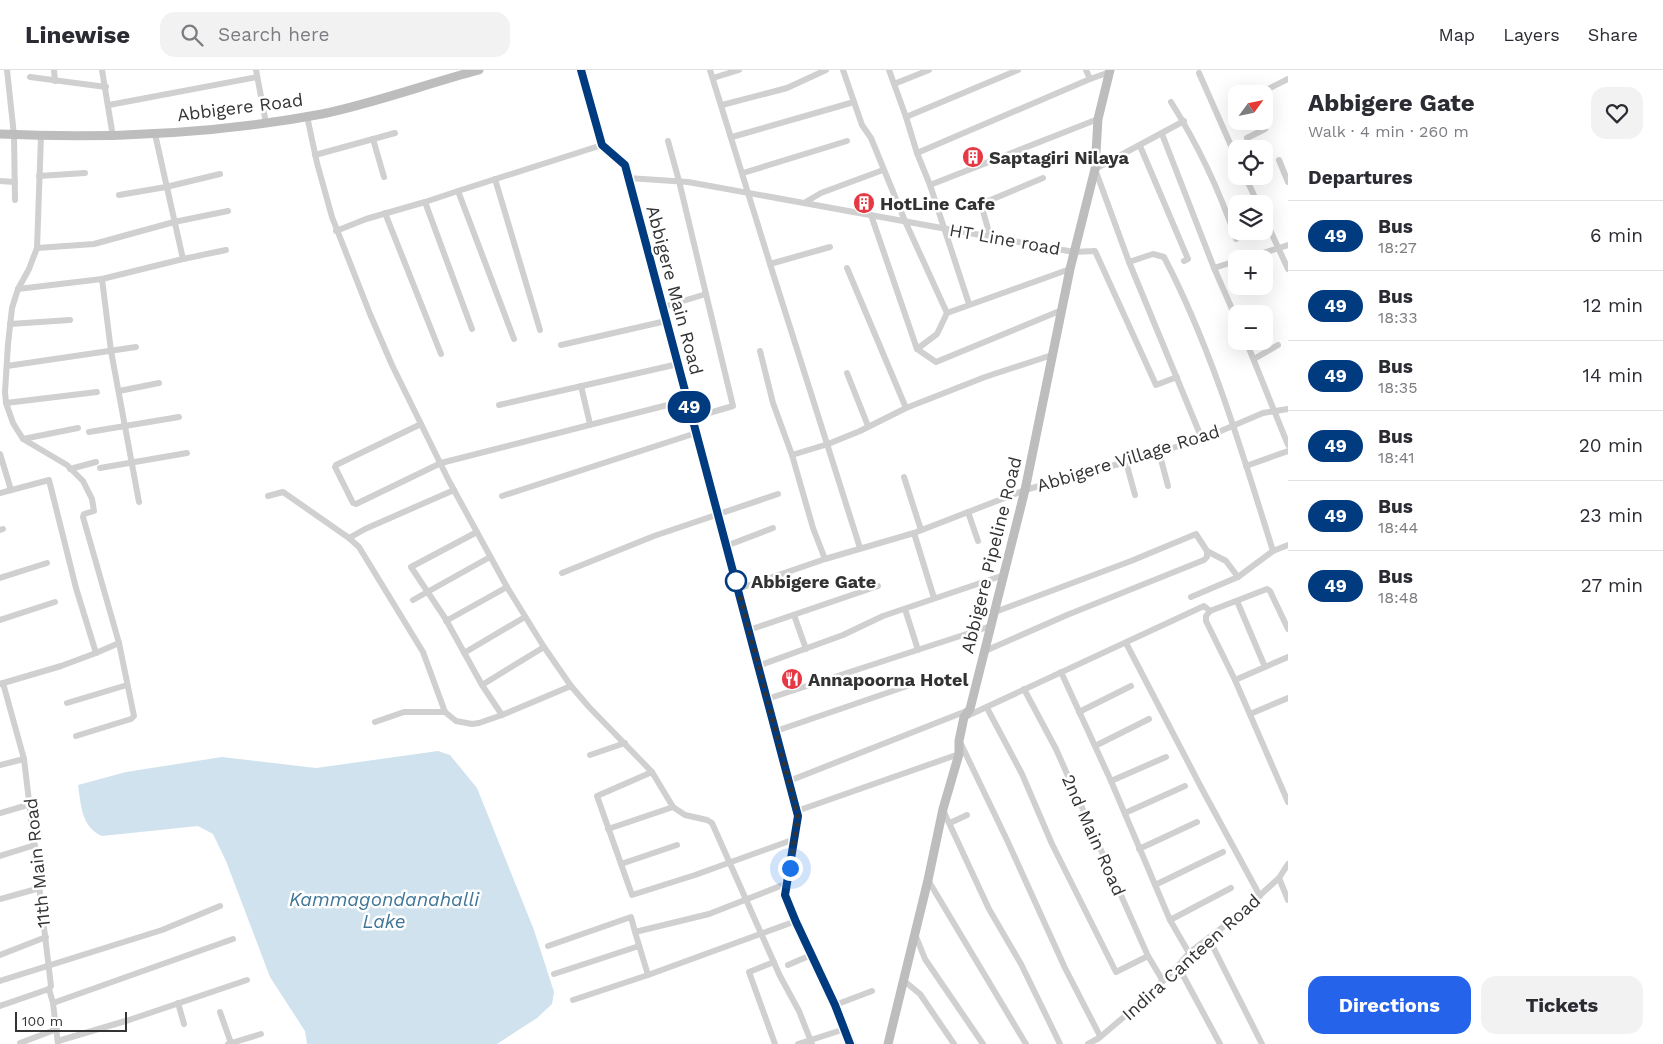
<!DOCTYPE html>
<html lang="en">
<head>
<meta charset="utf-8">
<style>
	body { margin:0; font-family:"Work Sans",sans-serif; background:#f2f2f3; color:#2b2b33; height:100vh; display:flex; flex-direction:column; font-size:19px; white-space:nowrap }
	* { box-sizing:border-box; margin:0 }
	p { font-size:16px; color:#7c7c81 }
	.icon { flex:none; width:28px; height:28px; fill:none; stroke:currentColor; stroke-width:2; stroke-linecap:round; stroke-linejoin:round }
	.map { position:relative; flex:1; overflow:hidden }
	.sheet { display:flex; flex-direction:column; background:#fff; width:375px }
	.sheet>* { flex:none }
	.badge { padding:0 10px; border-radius:16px; font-size:18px; line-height:32px }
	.needle { width:32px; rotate:57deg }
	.controls { position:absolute; left:1228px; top:15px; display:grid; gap:10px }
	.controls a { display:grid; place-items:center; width:45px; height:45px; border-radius:10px; background:#fff; box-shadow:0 5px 20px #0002; font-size:25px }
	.scale { position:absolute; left:15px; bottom:12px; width:112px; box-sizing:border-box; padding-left:5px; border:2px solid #333; border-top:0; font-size:14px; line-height:18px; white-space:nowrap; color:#333; -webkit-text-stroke:4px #fff; paint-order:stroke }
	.you { position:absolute; width:25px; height:25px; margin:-12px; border:4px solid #fff; border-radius:50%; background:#1a73e8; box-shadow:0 0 0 8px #1a73e833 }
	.map>.badge { position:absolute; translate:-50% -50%; box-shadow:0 0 0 2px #fff }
	h2 { padding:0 20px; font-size:19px; line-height:45px }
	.round { display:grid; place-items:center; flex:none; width:52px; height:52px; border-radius:15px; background:#f2f2f3 }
	.headline { display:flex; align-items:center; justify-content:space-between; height:85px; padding:0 20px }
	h1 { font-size:24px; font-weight:700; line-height:38px }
	.button { display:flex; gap:10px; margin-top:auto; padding:10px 20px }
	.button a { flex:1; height:58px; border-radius:15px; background:#2563eb; color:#fff; font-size:20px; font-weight:700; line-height:58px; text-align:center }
	.button a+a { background:#f2f2f3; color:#2b2b33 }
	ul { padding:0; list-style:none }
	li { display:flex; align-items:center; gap:15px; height:70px; padding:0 20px; border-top:1px solid #e1e1e2 }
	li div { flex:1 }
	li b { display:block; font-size:19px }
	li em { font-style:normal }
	li .badge { min-width:55px; font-weight:700; text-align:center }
	header { display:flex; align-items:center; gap:30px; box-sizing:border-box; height:70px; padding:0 25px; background:#fff; border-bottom:1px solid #e1e1e2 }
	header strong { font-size:24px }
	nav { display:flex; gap:28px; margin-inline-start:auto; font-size:18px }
	.search { width:350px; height:45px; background:#f2f2f3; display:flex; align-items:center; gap:12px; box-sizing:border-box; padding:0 18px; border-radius:15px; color:#7c7c81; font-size:19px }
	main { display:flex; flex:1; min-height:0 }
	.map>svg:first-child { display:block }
	.water { fill:#cfe2ee }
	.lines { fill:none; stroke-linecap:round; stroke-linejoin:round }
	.street { stroke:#d0d0d0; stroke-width:6 }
	.secondary { stroke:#bdbdbd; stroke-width:9 }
	.line-casing { stroke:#fff; stroke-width:11 }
	.line { stroke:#003b80; stroke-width:8 }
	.walk { stroke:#333; stroke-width:5; stroke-dasharray:0 9 }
	.stop-dot { fill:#fff; stroke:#003b80; stroke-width:2.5 }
	.labels { text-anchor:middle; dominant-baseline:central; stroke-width:5; stroke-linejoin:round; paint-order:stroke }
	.street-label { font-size:18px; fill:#333; stroke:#fff }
	.poi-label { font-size:18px; font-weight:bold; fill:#333; stroke:#fff; text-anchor:start }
	.stop-label { font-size:18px; font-weight:bold; fill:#333; stroke:#fff; text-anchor:start }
	.water-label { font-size:19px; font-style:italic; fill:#3f7597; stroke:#fff }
</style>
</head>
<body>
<header>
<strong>Linewise</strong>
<div class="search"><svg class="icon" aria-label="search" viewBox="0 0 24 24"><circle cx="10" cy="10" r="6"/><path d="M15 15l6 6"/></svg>Search here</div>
<nav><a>Map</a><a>Layers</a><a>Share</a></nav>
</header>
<main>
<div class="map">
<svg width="1288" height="974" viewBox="0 0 1288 974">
	<rect width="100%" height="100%" fill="#fff"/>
	<path class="water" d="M438 681 450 685 477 718 534 860 554 922 552 934 537 948 497 974H307L305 961 270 907 226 791 213 764 198 756 102 766C81 757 81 734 78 715L126 702 222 687 316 698Z"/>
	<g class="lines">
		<g class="street">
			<path d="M7 0 14 65 15 130"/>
			<path d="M54 0 55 11"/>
			<path d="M102 0 113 67"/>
			<path d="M256 0 266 53"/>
			<path d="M710 0 770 194 830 177"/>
			<path d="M843 0 862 55 871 68 905 151 947 243 1070 199"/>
			<path d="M889 0 906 47 917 83 1090 9 1110 2"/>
			<path d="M1086 0 1090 9"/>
			<path d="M1199 3 1236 87"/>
			<path d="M30 7 106 17"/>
			<path d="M713 8 739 0"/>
			<path d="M894 14 929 0"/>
			<path d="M1258 24 1288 9"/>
			<path d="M1171 32C1198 75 1220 122 1236 169"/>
			<path d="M109 35 257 7"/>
			<path d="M722 35 787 18 826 0"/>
			<path d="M307 46 317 93 332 147 370 244 392 295 449 411 507 517 544 577 571 616 589 637 652 702 673 737 685 745 707 750 712 753 780 906 799 941 812 974"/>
			<path d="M906 47 1018 0"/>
			<path d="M1184 51 1095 99 1129 192 1153 184 1164 187C1212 279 1242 382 1273 481L1288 475"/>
			<path d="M155 64 183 189 226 180"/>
			<path d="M1162 64 1214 198 1236 248"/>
			<path d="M41 66 37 178 29 199 18 219 12 238 8 274 5 322 6 333 13 353 23 369 67 395 83 411 92 429 94 441 84 444 83 447 119 573 134 646 131 649 76 666"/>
			<path d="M732 67 854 32"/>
			<path d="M1247 68 1265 59 1262 51"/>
			<path d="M373 69 384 107"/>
			<path d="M1140 76 1188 189 1184 191"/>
			<path d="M917 83 930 115 1098 49"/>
			<path d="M315 85 395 63"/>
			<path d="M1279 90 1288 112"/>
			<path d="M743 103 847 71"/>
			<path d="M39 106 85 103"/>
			<path d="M1245 106 1258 134"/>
			<path d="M628 108 688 112 1074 182 1095 181 1156 315 1177 307"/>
			<path d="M495 109 540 260"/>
			<path d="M0 111 15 112"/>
			<path d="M930 115 969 234"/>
			<path d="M458 121 602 75"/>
			<path d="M119 125 166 117 220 104"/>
			<path d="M804 133 821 123 883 100"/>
			<path d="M385 143 441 284"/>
			<path d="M871 145 917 279 937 264 947 243"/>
			<path d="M1264 147 1288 199"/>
			<path d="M336 161 366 149 425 132"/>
			<path d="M990 166 981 134 1043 108"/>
			<path d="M37 178 94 174 174 152 228 141"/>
			<path d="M1245 189 1288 175"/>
			<path d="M1129 192 1202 369"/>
			<path d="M770 194 860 478"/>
			<path d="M847 198 906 338"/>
			<path d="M1214 198 1236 191"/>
			<path d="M18 219 102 209"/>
			<path d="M663 237 706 224 679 111 668 71"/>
			<path d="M10 254 70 250"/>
			<path d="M472 259 425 132 458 121 514 269"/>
			<path d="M1246 271 1288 375"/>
			<path d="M561 275 666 251"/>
			<path d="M917 279 936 292 1062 240"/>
			<path d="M760 281 773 333 792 385 813 458 825 489"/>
			<path d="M1254 289 1278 275"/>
			<path d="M7 296 136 277"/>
			<path d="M847 303 868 356"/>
			<path d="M581 316 590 354"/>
			<path d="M119 321 159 313"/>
			<path d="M6 333 97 322"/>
			<path d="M499 335 678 294"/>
			<path d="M692 348 733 336 706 224"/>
			<path d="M421 354 336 395 335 397 353 433 356 434 441 393 687 330"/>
			<path d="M89 362 179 347"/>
			<path d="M23 369 78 358"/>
			<path d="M1159 382 1168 416"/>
			<path d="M0 384 11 420"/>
			<path d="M792 385 828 374 860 361 906 338 985 307 1052 285"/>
			<path d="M1126 392 1135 425"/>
			<path d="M1246 396 1288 381"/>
			<path d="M100 398 187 383"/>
			<path d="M70 399 96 392"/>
			<path d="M904 407 921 460"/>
			<path d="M0 423 49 410 76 518 96 583 61 596 0 614"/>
			<path d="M268 426 283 422 349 468 365 459 454 420"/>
			<path d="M502 426 696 363"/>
			<path d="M139 432 111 281 102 209 183 189"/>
			<path d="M968 442 978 471"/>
			<path d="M0 460 3 459"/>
			<path d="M477 462 411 497 445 548 482 615 502 645"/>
			<path d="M914 463 934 528"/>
			<path d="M349 468 359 477 423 582 445 642 456 651 472 654 479 653 502 645 571 616"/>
			<path d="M726 476 773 458"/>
			<path d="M1207 481 1226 491 1238 507"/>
			<path d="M562 503 654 466 778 424"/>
			<path d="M0 508 47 493"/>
			<path d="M738 519 825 489 914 463 1025 420 1126 392 1202 369 1263 343 1288 339"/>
			<path d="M1191 527 1238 507 1273 481"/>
			<path d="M413 530 490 487"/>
			<path d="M1237 531 1265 597"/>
			<path d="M905 539 918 580"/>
			<path d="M794 545 806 579"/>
			<path d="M0 550 55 532"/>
			<path d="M446 551 507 517"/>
			<path d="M1288 559 1270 521 1267 519 1210 541 1206 546V551L1235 610 1288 732"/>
			<path d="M749 560 878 516"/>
			<path d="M1126 573 1202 719 1260 826"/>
			<path d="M985 581 1067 545 1204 490 1207 487V481L1196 464 1131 491 995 542"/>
			<path d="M96 583 119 573"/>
			<path d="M464 583 525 547"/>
			<path d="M758 596 843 565 883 546 1004 505"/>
			<path d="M1061 602 1111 711 1166 687"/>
			<path d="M1235 610 1288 587"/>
			<path d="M3 613 24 689 51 916 49 919 53 933 58 974"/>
			<path d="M482 615 544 577"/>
			<path d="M1024 619 1056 679 1148 886 1163 911"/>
			<path d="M767 629 991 556"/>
			<path d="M67 633 127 615"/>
			<path d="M987 638 1022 704 1052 774 1116 902 1148 886"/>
			<path d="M1079 642 1131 616"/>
			<path d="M1250 644 1288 628"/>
			<path d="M965 647 1204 536 1210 541"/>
			<path d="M375 652 404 642H445"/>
			<path d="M776 661 913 614"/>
			<path d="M961 674 1007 770 1065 898 1100 966"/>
			<path d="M1095 676 1149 649"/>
			<path d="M590 685 625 673"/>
			<path d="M0 695 24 689"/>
			<path d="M652 702 597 726 632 825 695 805 795 769"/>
			<path d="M789 711 969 640"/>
			<path d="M1111 711 1170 850 1189 883"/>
			<path d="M943 740 989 839 1021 894 1060 974"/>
			<path d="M797 741 959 684"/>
			<path d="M0 743 31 734"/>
			<path d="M1125 743 1185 716"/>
			<path d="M950 753 967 745"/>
			<path d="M608 759 673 737"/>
			<path d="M1139 779 1197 752"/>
			<path d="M0 786 35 775"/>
			<path d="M621 794 677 775"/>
			<path d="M1279 808 1288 830"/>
			<path d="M928 810 1026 974"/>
			<path d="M1155 815 1223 782"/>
			<path d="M0 829 40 818"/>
			<path d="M1170 850 1231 818"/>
			<path d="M915 864 925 889 983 974"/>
			<path d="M1209 869 1262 974"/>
			<path d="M548 876 631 847 635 862 709 844 788 813"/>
			<path d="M0 885 46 867"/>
			<path d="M774 892 749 902 775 974"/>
			<path d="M788 895 811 885"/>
			<path d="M1178 896 1220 974"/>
			<path d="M554 904 639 876"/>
			<path d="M648 905 796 851"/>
			<path d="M903 910 920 924 954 974"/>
			<path d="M0 911 162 860 220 836"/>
			<path d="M573 930 648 905 635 862"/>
			<path d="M53 933 233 869"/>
			<path d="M178 933 184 954"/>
			<path d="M835 935 872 921"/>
			<path d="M0 936 49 919"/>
			<path d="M220 942 231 973"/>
			<path d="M58 971 129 950 247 910"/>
			<path d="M20 973 57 959"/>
			<path d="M228 974 261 964"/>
			<path d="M798 974 845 959"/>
			<path d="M1088 974 1099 968 1125 946 1178 896 1189 883 1236 847 1279 808 1288 794"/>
		</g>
		<g class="secondary">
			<path d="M581 0 602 75 625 95 798 745 785 825 796 851 835 935 851 974"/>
			<path d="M0 64C107 69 216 64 322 44 375 33 426 14 479 0"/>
			<path d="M888 974 928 810 943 739 959 684V671L964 647 970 639 1025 420 1070 199 1095 99 1098 49 1110 0"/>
		</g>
	</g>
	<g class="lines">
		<g class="line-casing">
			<path id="line" d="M581 0 602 75 625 95 798 746 785 825 796 852 835 935 850 974"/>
		</g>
		<use href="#line" class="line"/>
		<path class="walk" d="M736 511 798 746 790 798"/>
	</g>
	<defs>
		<g id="building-disc" transform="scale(1.125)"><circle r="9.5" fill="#e63946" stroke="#fff"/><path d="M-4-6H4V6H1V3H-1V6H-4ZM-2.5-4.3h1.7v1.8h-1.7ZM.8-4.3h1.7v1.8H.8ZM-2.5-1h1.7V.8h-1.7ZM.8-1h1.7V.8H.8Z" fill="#fff"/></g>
		<g id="restaurant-disc" transform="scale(1.125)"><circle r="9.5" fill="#e63946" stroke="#fff"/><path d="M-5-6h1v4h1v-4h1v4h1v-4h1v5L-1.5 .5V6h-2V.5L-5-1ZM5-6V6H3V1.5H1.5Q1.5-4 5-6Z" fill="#fff"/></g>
	</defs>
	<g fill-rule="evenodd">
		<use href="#building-disc" x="973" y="87"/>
		<use href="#building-disc" x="864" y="133"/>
		<use href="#restaurant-disc" x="792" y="609"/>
	</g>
	<circle class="stop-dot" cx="736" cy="511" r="10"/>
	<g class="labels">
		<g class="street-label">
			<text transform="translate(240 37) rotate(-7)">Abbigere Road</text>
			<text transform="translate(1005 169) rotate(10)">HT Line road</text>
			<text transform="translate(675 220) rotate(75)">Abbigere Main Road</text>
			<text transform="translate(1128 388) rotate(-17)">Abbigere Village Road</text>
			<text transform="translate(991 485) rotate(-76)">Abbigere Pipeline Road</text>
			<text transform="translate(1094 765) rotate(66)">2nd Main Road</text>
			<text transform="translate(37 793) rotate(-96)">11th Main Road</text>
			<text transform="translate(1191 887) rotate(-42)">Indira Canteen Road</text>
		</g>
		<g class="poi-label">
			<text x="989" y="87">Saptagiri Nilaya</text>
			<text x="880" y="133">HotLine Cafe</text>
			<text x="808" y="609">Annapoorna Hotel</text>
		</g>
		<g class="stop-label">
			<text x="751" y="511">Abbigere Gate</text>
		</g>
		<g class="water-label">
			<text x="384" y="829">Kammagondanahalli<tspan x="384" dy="22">Lake</tspan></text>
		</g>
	</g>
</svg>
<div class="controls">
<a><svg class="needle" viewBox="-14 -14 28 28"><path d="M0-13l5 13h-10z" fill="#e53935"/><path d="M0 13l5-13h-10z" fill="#7c7c81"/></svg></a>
<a><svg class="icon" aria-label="locate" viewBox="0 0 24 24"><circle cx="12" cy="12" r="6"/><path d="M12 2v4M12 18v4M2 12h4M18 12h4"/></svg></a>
<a><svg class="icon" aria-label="layers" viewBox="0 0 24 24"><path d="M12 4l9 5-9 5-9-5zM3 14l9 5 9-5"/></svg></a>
<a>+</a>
<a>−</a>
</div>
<div class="scale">100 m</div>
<div class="you" style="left:790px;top:798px"></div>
<b class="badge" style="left:689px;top:337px;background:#003b80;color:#fff">49</b>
</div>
<section class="sheet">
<div class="headline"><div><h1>Abbigere Gate</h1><p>Walk · 4 min · 260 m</p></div><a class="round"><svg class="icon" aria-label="heart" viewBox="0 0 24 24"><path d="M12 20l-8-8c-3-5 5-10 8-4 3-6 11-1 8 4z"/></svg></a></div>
<h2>Departures</h2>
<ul>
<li><span class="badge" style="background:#003b80;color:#fff">49</span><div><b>Bus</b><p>18:27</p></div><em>6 min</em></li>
<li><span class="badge" style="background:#003b80;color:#fff">49</span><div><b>Bus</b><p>18:33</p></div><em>12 min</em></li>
<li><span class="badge" style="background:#003b80;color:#fff">49</span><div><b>Bus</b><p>18:35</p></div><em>14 min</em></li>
<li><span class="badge" style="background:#003b80;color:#fff">49</span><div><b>Bus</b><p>18:41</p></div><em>20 min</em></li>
<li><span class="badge" style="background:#003b80;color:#fff">49</span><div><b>Bus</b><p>18:44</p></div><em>23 min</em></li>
<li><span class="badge" style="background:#003b80;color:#fff">49</span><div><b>Bus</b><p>18:48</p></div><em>27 min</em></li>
</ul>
<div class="button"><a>Directions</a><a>Tickets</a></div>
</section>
</main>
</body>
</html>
